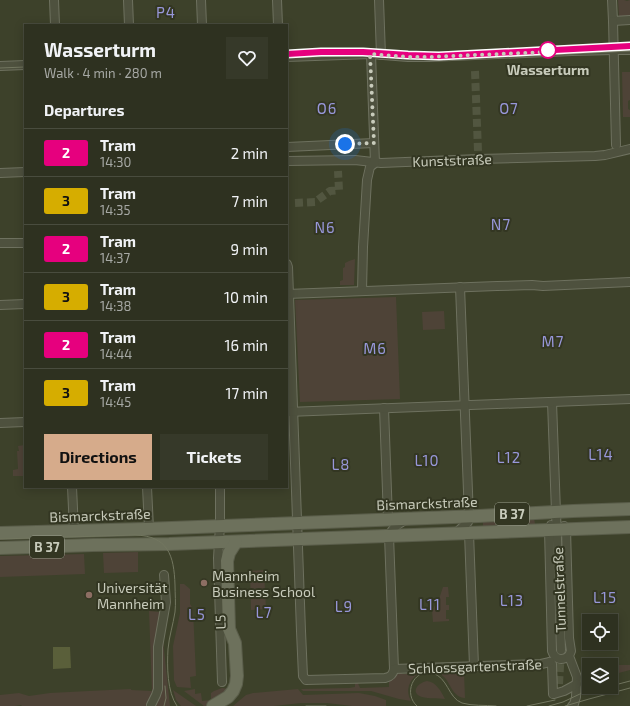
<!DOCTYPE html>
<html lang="en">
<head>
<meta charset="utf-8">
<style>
	body { margin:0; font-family:"Exo 2",sans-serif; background:#363929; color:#f1f3f6; height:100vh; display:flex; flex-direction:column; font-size:15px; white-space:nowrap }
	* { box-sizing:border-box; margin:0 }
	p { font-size:13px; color:#a7a9a5 }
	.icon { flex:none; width:22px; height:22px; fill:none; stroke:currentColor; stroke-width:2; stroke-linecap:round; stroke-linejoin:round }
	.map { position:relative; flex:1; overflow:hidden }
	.side { position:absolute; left:24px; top:24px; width:264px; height:464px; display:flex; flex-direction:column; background:#2e3120; border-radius:0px; box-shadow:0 2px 10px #0003,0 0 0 1px #494c3e }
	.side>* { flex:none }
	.badge { padding:0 8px; border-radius:3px; font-size:14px; line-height:26px }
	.controls { position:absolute; left:582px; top:614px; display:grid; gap:8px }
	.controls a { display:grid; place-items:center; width:36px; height:36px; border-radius:0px; background:#2e3120; box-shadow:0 2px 10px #0003,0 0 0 1px #494c3e; font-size:20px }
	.you { position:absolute; width:20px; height:20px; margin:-10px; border:3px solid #fff; border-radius:50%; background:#1a73e8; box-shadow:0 0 0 6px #1a73e833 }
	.map>.badge { position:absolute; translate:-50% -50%; box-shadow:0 0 0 2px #fff }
	h2 { padding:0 20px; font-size:15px; line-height:36px }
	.round { display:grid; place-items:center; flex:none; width:42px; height:42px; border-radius:0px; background:#363929 }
	.overview { display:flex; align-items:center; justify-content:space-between; height:68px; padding:0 20px }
	h1 { font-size:19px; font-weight:700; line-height:30px }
	.primary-button { display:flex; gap:8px; margin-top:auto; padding:8px 20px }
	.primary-button a { flex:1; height:46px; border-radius:0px; background:#d6ab8b; color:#111; font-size:16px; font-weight:700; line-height:46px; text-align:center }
	.primary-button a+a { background:#363929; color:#f1f3f6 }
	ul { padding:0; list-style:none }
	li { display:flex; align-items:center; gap:12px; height:48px; padding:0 20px; border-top:1px solid #494c3e }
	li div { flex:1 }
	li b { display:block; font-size:15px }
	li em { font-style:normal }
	li .badge { min-width:44px; font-weight:700; text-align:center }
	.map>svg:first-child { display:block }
	.green { fill:#4e4337 }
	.water { fill:#5a5f3a }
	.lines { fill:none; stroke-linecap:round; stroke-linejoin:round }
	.street-tunnel { stroke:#525640; stroke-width:8; stroke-dasharray:8 4; stroke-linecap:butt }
	.street-casing { stroke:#6e715f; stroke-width:10 }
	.primary-casing { stroke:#5a5d4a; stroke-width:14 }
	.street { stroke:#4e513e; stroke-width:8 }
	.primary { stroke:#6d715c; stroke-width:12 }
	.tram { stroke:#737760; stroke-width:1 }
	.line-casing { stroke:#fff; stroke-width:9 }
	.line { stroke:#e6007e; stroke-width:6 }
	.walk { stroke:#c8cbbb; stroke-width:4; stroke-dasharray:0 7.2 }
	.stop-dot { fill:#fff; stroke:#e6007e; stroke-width:2 }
	.education-dot { fill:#8d6e63; stroke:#333622; stroke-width:1.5 }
	.labels { text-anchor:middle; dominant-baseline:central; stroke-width:4; stroke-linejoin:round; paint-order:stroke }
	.shield { fill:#333622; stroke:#9b9e8d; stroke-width:1 }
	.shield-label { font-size:13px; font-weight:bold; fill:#c8cbbb }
	.stop-label { font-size:14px; font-weight:bold; fill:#c8cbbb; stroke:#333622 }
	.street-label { font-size:14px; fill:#c8cbbb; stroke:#333622 }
	.poi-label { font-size:14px; fill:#c8cbbb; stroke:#333622; text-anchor:start }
	.neighbourhood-label { font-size:15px; letter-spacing:1px; fill:#9897da; stroke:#333622 }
</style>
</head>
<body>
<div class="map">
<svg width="630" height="706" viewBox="0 0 630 706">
	<rect width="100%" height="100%" fill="#3d412a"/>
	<g class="green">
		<path d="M618 0H624L627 1 630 0V16H619Z"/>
		<path d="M622 72H630V100L628 101V109L630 110V117H623Z"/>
		<path d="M355 259 354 285H340V281L343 280V268L345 267V263L349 261Z"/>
		<path d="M396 297 400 399 300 402 295 300Z"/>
		<path d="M444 311 445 329 423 330 422 312Z"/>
		<path d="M25 445V476H13V470L18 469 17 451H19L18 446Z"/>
		<path d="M534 518 535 524 483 527V520Z"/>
		<path d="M138 552V572L104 573 103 553Z"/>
		<path d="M84 554 85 574 0 577V556Z"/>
		<path d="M264 570 266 609 251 610 250 571Z"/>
		<path d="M180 584H184L190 589V604L193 609 196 676 190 677 191 688 177 687 176 685 174 680 173 646 180 613Z"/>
		<path d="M443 587H448L449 597H446V605H449V610H446V619H449V621L433 622 432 610 439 599Z"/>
		<path d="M149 611 160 612 170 706H22L21 705 15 706H0V695L19 693 29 696 50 693 89 691 131 689V690L152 691Z"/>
		<path d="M611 665H630V670L611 675Z"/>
		<path d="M468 668 469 671 464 672 465 698C453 697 451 685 445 678 442 675 440 673 437 672Z"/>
		<path d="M399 671H401L402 674H407L408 675H411L412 676H414V673H409V671H419V673C409 680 405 690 411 701L399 699 371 691H303L301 689 349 688 355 687V682L357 681 360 688 389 687V679L394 675 399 674Z"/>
		<path d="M427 681C436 682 441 691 445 699 438 698 429 699 422 697 410 693 417 683 427 681Z"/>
		<path d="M222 688 230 689 208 706H204L184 691 195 689V694L201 693 202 701 211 700V693L214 691Z"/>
		<path d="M298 689 303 695 359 693 375 696 386 700V706H352L327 703H301L274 706H233L246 695 253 693Z"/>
		<path d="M173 690 196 706H181L176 700Z"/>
	</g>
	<path class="water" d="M53 647H70L71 668 53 669Z"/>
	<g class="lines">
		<g class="street-tunnel">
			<path d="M475 71 478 151"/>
			<path d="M295 203 315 202 330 191 339 190 338 171"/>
			<path d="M559 684 561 650"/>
		</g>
		<g class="street-casing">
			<g id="street">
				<path d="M54 0 55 25"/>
				<path d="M128 0 129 25"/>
				<path d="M201 0 202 25"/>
				<path d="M277 0 278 25"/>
				<path d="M379 0 381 55"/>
				<path d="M612 0 613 21 630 20"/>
				<path d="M613 21 616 145"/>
				<path d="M287 57 371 54 408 57H429L572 51 614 50H630"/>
				<path d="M0 66 25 65"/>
				<path d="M287 147 374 143"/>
				<path d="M287 161 355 160 381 163 479 159 595 156 605 155 630 149"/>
				<path d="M0 173 25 172"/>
				<path d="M0 243H25"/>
				<path d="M287 264 288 267 301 631 303 676 306 680 385 678C390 677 393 675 394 669L389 536C393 527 397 525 405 520"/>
				<path d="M362 291 363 247 367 180 370 167 375 163 371 54"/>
				<path d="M287 294 497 286 532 285 543 286 630 282"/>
				<path d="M0 305 25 304"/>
				<path d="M552 402 561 650"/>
				<path d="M384 408 388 519"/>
				<path d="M287 412 630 399"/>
				<path d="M0 423 25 422"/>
				<path d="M72 487 74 530"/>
				<path d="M147 487 149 528"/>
				<path d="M220 487V525L218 558 222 682"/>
				<path d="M551 525 549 530 552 651C555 660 562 661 569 656"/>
				<path d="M564 526 566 529 569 638 571 651 569 656 577 677 576 697 574 704 572 706"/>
				<path d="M456 533 468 522 469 517 460 287"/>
				<path d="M469 533 474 666"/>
				<path d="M550 662 552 664 553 694H554L564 691 577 684"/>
				<path d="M394 669 541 664 550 662"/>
				<path d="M151 705 156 695 158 689V647L166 602 164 575"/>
			</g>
		</g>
		<g class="primary-casing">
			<g id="primary">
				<path d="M0 533 145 529 479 516 573 511 630 509"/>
				<path d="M0 548 93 545 169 544 630 527"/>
				<path d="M213 706 228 697 233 691 236 684 237 676 235 643 229 629 227 561 229 553 236 542"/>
			</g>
		</g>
		<use href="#street" class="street"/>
		<use href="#primary" class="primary"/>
		<g class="tram">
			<path d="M287 58 363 55 408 58 439 59 530 56 630 51"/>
			<path d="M0 68 25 67"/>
			<path d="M0 539 135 535C168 536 174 555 175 585 175 594 176 603 175 612 173 625 169 637 168 649 167 666 167 692 177 706"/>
			<path d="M611 686 630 681"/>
			<path d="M164 706 166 698 165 686"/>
			<path d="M306 706H326"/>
			<path d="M417 706C403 694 413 669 432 673 448 677 448 698 462 703 472 706 485 705 496 706"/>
			<path d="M527 706 555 700"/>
			<path d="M549 706 563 702 582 693 607 687"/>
			<path d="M565 706 589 699 630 688"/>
		</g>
	</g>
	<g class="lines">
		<g class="line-casing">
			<path id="line" d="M287 54 321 52H363L408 55 439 56 630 46"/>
		</g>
		<use href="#line" class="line"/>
		<path class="walk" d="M345 144 374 143 370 54 408 57H429L548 52V50"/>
	</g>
	<circle class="stop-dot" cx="548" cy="50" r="8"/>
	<g class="education-dot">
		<circle cx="204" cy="583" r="4"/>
		<circle cx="89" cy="595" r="4"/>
	</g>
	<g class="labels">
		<g class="shield">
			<rect x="495" y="503" width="34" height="22" rx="3"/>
			<rect x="30" y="536" width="34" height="22" rx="3"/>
		</g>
		<g class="shield-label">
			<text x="512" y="514">B 37</text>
			<text x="47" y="547">B 37</text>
		</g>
		<g class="stop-label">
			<text x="548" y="69">Wasserturm</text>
		</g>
		<g class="street-label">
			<text transform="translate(452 160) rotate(-2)">Kunststraße</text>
			<text transform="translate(427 503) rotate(-2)">Bismarckstraße</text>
			<text transform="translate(100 515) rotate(-2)">Bismarckstraße</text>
			<text transform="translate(559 590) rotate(-92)">Tunnelstraße</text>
			<text transform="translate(220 622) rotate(-92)">L5</text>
			<text transform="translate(475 666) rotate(-2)">Schlossgartenstraße</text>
		</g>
		<g class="poi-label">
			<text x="212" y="575">Mannheim<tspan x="212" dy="16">Business School</tspan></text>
			<text x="97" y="587">Universität<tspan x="97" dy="16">Mannheim</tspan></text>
		</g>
		<g class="neighbourhood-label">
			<text x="166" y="12">P4</text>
			<text x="327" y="108">O6</text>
			<text x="509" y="108">O7</text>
			<text x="501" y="224">N7</text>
			<text x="325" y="227">N6</text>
			<text x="553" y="341">M7</text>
			<text x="375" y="348">M6</text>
			<text x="601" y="454">L14</text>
			<text x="509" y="457">L12</text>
			<text x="427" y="460">L10</text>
			<text x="341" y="464">L8</text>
			<text x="605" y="597">L15</text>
			<text x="512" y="600">L13</text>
			<text x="430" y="604">L11</text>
			<text x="344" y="606">L9</text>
			<text x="264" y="612">L7</text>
			<text x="197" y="614">L5</text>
		</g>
	</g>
</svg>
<div class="controls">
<a><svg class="icon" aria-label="locate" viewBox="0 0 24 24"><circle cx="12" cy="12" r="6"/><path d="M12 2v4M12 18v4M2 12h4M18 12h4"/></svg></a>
<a><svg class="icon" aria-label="layers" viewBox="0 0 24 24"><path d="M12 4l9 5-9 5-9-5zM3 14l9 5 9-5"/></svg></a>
</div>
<div class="you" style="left:345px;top:144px"></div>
<section class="side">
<div class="overview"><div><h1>Wasserturm</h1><p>Walk · 4 min · 280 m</p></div><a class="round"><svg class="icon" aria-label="heart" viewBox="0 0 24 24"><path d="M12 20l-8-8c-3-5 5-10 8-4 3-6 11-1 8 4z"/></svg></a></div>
<h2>Departures</h2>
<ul>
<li><span class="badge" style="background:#e6007e;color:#fff">2</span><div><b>Tram</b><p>14:30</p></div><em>2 min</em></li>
<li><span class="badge" style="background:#d6ad00;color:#111">3</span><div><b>Tram</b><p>14:35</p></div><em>7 min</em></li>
<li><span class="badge" style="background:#e6007e;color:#fff">2</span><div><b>Tram</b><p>14:37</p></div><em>9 min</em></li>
<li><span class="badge" style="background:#d6ad00;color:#111">3</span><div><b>Tram</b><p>14:38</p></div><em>10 min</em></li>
<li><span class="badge" style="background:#e6007e;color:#fff">2</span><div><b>Tram</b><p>14:44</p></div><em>16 min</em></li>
<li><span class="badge" style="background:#d6ad00;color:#111">3</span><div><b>Tram</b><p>14:45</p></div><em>17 min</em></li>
</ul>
<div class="primary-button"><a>Directions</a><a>Tickets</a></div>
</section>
</div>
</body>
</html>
